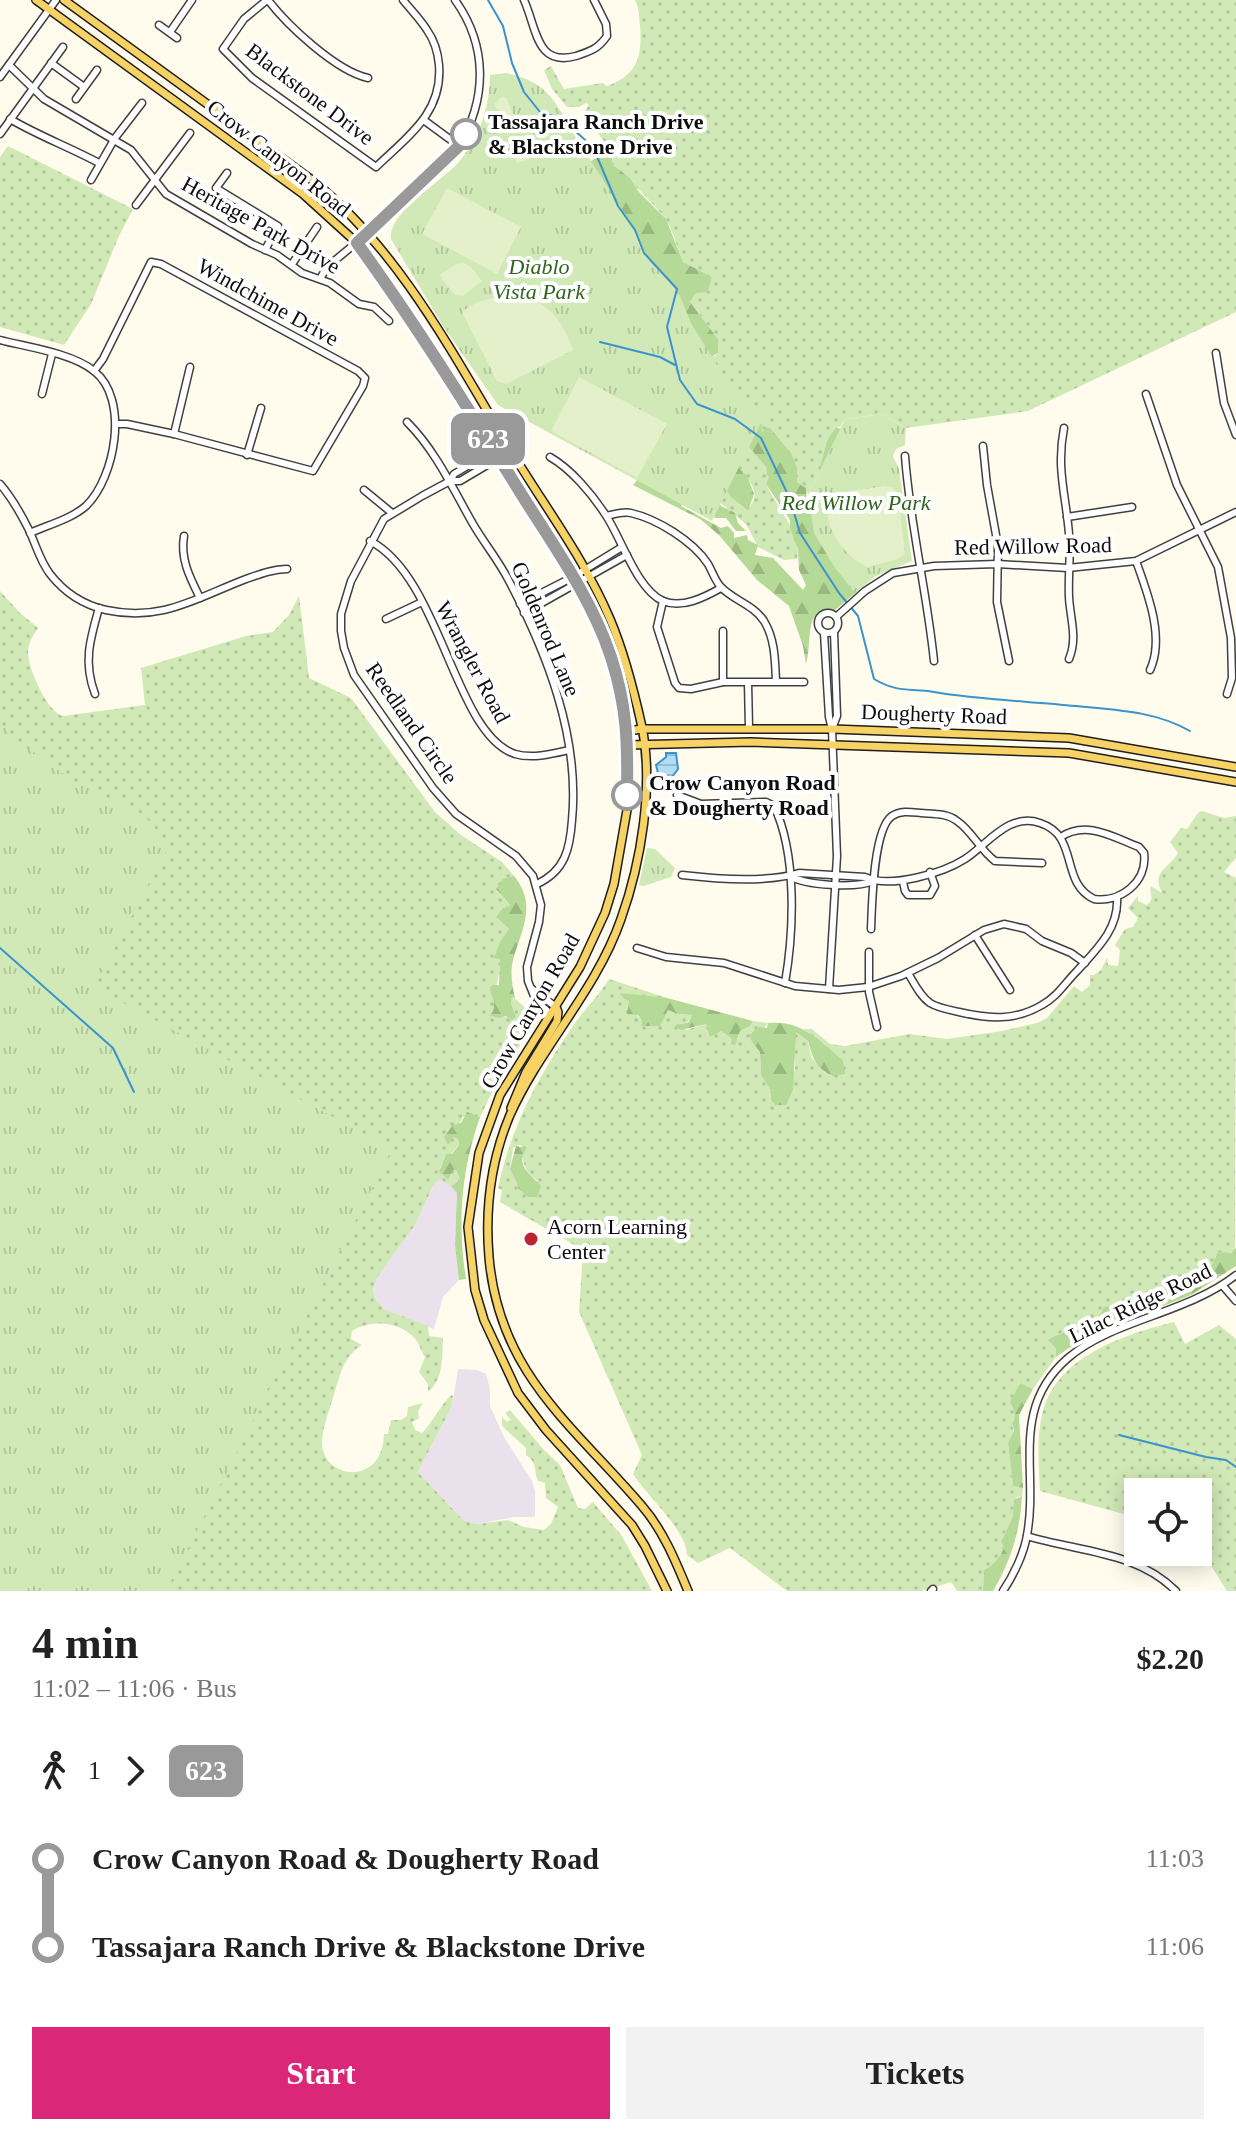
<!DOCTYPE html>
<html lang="en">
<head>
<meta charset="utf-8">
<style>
	body { margin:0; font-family:Georgia,serif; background:#f2f2f2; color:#222; height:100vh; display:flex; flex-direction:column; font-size:30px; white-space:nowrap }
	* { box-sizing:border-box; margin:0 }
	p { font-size:26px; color:#767676 }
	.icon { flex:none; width:44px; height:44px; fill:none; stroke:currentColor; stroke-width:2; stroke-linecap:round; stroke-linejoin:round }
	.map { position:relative; height:1591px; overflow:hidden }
	.details { display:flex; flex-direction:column; background:#fff; flex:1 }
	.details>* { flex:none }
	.badge { padding:0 16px; border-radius:12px; font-size:28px; line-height:52px }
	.controls { position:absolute; left:1124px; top:1478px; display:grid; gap:16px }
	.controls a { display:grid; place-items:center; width:88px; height:88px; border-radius:0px; background:#fff; box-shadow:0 4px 20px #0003; font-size:40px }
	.map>.badge { position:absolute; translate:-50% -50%; box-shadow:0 0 0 4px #fff }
	.legs { display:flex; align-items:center; gap:12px; height:88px; padding:0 32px; font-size:26px }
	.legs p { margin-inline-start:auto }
	.head { display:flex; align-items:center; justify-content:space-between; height:136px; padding:0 32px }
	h1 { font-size:44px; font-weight:800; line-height:60px }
	.cta { display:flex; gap:16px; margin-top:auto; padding:16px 32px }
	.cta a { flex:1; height:92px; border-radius:0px; background:#db2777; color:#fff; font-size:32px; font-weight:800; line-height:92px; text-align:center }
	.cta a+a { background:#f2f2f2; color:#222 }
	ul { padding:0 32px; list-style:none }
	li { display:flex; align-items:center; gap:28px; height:88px; font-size:30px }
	li i { display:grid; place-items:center; width:12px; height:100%; margin:0 10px; background:currentColor }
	li i::after { content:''; width:20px; height:20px; margin:-10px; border:6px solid; border-radius:50%; background:#fff }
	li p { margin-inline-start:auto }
	li:first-child i { background:linear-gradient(#0000 50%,currentColor 0) }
	li:last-child i { background:linear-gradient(currentColor 50%,#0000 0) }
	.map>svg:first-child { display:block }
	.industrial { fill:#eae1ec }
	.grass { fill:url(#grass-dots); fill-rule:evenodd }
	.forest { fill:url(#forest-firs); fill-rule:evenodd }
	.park { fill:url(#park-tufts) }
	.pitch { fill:#e3f0c9 }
	.water { fill:url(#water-rules); stroke:#3a93cc; stroke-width:2 }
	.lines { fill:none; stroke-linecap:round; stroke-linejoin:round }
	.stream { stroke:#3a93cc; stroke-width:2 }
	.minor-casing { stroke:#404040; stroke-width:9 }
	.major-casing { stroke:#1e1e1e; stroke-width:10 }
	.minor { stroke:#fff; stroke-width:6 }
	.major { stroke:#f7d264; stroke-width:7 }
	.line-1-casing { stroke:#fff; stroke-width:18 }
	.line-1 { stroke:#999; stroke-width:12 }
	.stop-1-dot { fill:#fff; stroke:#999; stroke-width:4 }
	.poi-dot { fill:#bb262e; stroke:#fff; stroke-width:3 }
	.labels { text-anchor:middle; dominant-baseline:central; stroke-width:8; stroke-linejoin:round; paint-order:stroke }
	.street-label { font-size:22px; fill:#0d0d0d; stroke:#fff }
	.stop-label { font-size:22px; font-weight:bold; fill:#0d0d0d; stroke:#fff; text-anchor:start }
	.park-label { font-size:22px; font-style:italic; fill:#2d641e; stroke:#fff }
	.poi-label { font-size:22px; fill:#0d0d0d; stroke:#fff; text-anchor:start }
</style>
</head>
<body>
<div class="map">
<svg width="1236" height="1591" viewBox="0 0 1236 1591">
	<defs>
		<pattern id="grass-dots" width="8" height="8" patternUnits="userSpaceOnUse" patternTransform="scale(2)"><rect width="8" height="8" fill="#d1e9b7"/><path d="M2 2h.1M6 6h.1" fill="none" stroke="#b2c79c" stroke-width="1.8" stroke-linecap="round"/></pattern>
		<pattern id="forest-firs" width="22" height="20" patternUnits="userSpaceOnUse" patternTransform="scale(2)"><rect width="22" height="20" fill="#b5d996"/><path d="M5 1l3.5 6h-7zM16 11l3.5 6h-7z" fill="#9ab980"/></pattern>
		<pattern id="park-tufts" width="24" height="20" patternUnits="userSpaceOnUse" patternTransform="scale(2)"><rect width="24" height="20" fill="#d1e9b7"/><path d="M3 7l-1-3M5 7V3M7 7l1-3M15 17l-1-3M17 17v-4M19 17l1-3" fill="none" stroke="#b2c79c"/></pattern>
		<pattern id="water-rules" width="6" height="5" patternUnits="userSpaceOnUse" patternTransform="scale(2)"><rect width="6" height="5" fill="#b2ddf5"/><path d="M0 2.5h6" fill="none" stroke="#98bcd1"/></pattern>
	</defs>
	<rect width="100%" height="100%" fill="#fffbed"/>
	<g class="industrial">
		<path d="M440 1179 455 1188 457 1192 455 1245 459 1280 443 1297 434 1329 384 1309 376 1300 373 1290 377 1278 415 1225 433 1186Z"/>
		<path d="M458 1369 477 1370 486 1374 490 1389V1406L504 1437 532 1481 535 1492V1517H514L478 1524 464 1521 418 1472 452 1406Z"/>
	</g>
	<g class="grass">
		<path d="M635 0H1236V312L1028 411 906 428 883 414 845 419 840 427H836L826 443 822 466 808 494 804 486 797 482C794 460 790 447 772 433H762L745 412 703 346 715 356 718 353V339L690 302 696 293 708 291 712 277 683 262C677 248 674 233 666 220 656 205 627 178 613 165V153L583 114 589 105 586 103 579 107H567L552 89 544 70 551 66 564 89 603 83 607 86C639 74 642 56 640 25 639 16 639 8 635 0Z"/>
		<path d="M8 146 133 209 119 236 91 304 64 345 0 327V157Z"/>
		<path d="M746 443 766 467 767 474 770 477 766 484C775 504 803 535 797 559L784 560 758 547 746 524 718 501 715 466C724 484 731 499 748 511 749 507 753 503 754 499 758 488 742 471 736 463Z"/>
		<path d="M0 591 20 613 38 628C33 635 29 642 28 651 27 667 48 713 63 716L145 705 141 668 246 636 273 632 289 615 299 596 309 678 351 698 435 812 461 835 502 862 514 876 504 878 497 891 510 905 498 919 509 929C495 950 505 975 492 994L495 1002 492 1017H509L515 1013 511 1003 512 996 537 1018 498 1080 480 1117H463L453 1136 458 1138 459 1145 451 1154H446L440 1168 456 1170 460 1181 451 1186 440 1179 433 1186 415 1225 377 1278 373 1290 376 1300 384 1309 428 1326 429 1336 443 1338C442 1357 444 1379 428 1392V1384L419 1372 425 1357C421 1352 420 1345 416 1340 401 1321 371 1319 352 1331L351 1339 362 1345C344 1356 341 1372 335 1391 331 1407 323 1424 322 1440 320 1480 383 1488 384 1434H388L391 1420H401L407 1416 408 1407 423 1403 418 1411 419 1418 412 1422 415 1430 422 1433C432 1423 440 1406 451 1395L453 1396 452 1406 418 1472 464 1521 478 1524 508 1520 524 1527 544 1530 551 1524 558 1507 546 1498 545 1483 538 1481C533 1469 538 1463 526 1455V1448L502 1426V1417L507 1422 511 1420 505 1413 510 1410 544 1450 560 1465 578 1508 585 1509 593 1502 622 1536 652 1591H0Z"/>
		<path d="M1202 811 1224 818 1236 816V858L1224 872 1236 878 1235 1251 1227 1254 1222 1252 1216 1256 1212 1265 1174 1281 1171 1287 1160 1290 1142 1302 1135 1298 1116 1311 1111 1309 1089 1328 1093 1334 1085 1337 1080 1328 1061 1334 1056 1348V1357L1033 1389 1019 1383 1015 1418 1012 1423 1014 1436 1008 1443 1013 1486 1023 1488 1022 1496 1017 1497 1013 1516 1001 1542 1004 1547C1000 1556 994 1566 984 1570L983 1591H957L951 1582 922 1591H787L730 1548 698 1563 687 1555C687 1531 647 1496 633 1474L642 1455 579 1312 583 1250 500 1202 502 1190 498 1188C511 1126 539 1075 575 1023 586 1008 599 995 609 979L667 998 666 1000 621 993 624 999 629 1000 630 1007 642 1021 641 1025 662 1020 668 1010 677 1014 692 1015 687 1023 678 1024 686 1030 706 1024 709 1028 728 1033 737 1040 740 1031 750 1026 753 1021 768 1023 752 1042 760 1052 761 1075 771 1091V1100L775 1105 795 1070 794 1040 796 1032 808 1041 811 1057 825 1073 843 1060 804 1029H812L830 1044 845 1046 910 1034 947 1039 1002 1031 1037 1023 1047 1018 1074 986 1082 992 1090 985V975H1094L1101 970 1107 958 1108 965 1118 966 1120 950 1115 945 1125 929 1133 927 1138 918 1128 908 1138 896V901L1147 905C1156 898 1148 892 1151 886L1162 893C1151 871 1168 870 1178 853L1170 842 1181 828 1187 829 1198 813ZM518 1145 522 1146C523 1163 523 1170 538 1181L518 1188 519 1185 510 1169 513 1148Z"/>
		<path d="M1174 1322 1185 1344 1219 1325 1236 1339V1591H1227L1208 1561 1198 1552V1492H1138V1518L1040 1491C1039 1466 1036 1440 1042 1415 1055 1357 1123 1335 1174 1322Z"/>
	</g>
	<g class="forest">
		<path d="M600 141C612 143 612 155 613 165L630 178 639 192 666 219 683 262 712 277 708 292 696 293 690 302 718 339V353L712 356 704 346 701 362 761 421 762 433 766 427 770 428 791 453 797 468V482L806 488 807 504 812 510C815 487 821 465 826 444 827 439 833 432 836 427L841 429 859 590 835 610C802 605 813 643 806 664L803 646 789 606 757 580 719 535 700 519 633 485 638 479 585 165 600 155 597 145ZM734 429 766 467 767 475 769 477 766 484 790 520V528L798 549 799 570 806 585 803 590 773 558 755 555 758 545 748 540 747 535 734 538V533L728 526 721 528 681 506Z"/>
		<path d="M736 463 748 478 754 494 748 511 730 496 724 485Z"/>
		<path d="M718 501 721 506 735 513 738 523 746 531H736L726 518H715L713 513Z"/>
		<path d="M514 876C538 905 521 930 513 960 510 973 512 985 515 998L512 997 511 1003 516 1017 512 1020 506 1016 500 1018 490 1016C498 1005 492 999 490 988L493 985H499L500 959 494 958 500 942 509 929 496 917 503 908H508L510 905 496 889 504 878Z"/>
		<path d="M620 993 667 998 753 1021 750 1026 740 1031 735 1045 731 1044 732 1038 721 1031 710 1037 706 1024 681 1030 675 1026 677 1024 688 1023 692 1015 677 1014 668 1010 660 1026H641L642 1021 638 1015 627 1014 629 1001 624 999Z"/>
		<path d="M768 1023C803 1020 818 1040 843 1060L845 1074 833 1076C815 1068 813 1058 808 1041L796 1032 793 1090 786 1105H775L771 1100V1091L761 1075 760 1052 752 1042 750 1035 758 1027 767 1028Z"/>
		<path d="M467 1112 480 1117C461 1171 457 1223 466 1279L459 1280 455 1245 457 1193 451 1186 460 1180 456 1170H453L448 1179 439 1172 446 1154H452L459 1145 458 1139 453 1137 448 1145 444 1137 453 1125 461 1123Z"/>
		<path d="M516 1146 527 1148C514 1165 531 1174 541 1186L537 1197H528L518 1188V1185L510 1169Z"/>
		<path d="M1236 1248V1266L1191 1295 1093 1334 1089 1326 1100 1319 1103 1308 1108 1306 1116 1311 1136 1298 1142 1301 1160 1290 1171 1287C1176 1277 1191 1269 1201 1270L1205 1264 1212 1265 1218 1252 1231 1253Z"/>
		<path d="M1080 1328 1085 1337 1056 1357V1348L1048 1340 1055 1336Z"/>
		<path d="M1020 1383 1033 1389 1019 1415 1023 1488 1013 1486 1008 1443 1014 1431 1012 1423C1018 1415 1014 1410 1010 1402Z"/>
		<path d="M1022 1496C1020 1531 1011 1561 993 1591H983L984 1570C993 1566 1001 1556 1004 1547L1001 1542 1013 1516 1014 1500Z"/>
	</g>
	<g class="park">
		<path d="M506 73C541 81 552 93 568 125L635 230 649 261 677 289 691 323 736 396 767 411 712 521 498 405 443 326 391 239C388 210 448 179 463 157 481 133 490 104 490 75Z"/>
		<path d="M883 414 906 428 905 445 896 449 893 456 899 469 912 561 876 576 855 593 835 568 814 533 808 494 845 419Z"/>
		<path d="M0 722 10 735 73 781 144 815 169 845 94 987 392 1149 166 1591H0Z"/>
		<path d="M647 848 655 849 675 868 671 877 644 886 639 885Z"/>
	</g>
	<g class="pitch">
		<path d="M502 97 506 98 514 116 505 122 494 104Z"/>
		<path d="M522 138 530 159 517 163 510 143Z"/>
		<path d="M447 188 521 227 497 274 422 234Z"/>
		<path d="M464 263 472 268 482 281 463 296 455 295 439 275 456 264Z"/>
		<path d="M505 295C544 297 560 314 573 350L506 384 497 381 462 312 477 302Z"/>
		<path d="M579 377 667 424 637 478 551 431Z"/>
		<path d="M885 486 893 488 898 494 905 554 898 559 867 567C842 555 819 522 830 494Z"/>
	</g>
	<path class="water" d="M666 753H676L678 769 672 777H659L656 765 666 757Z"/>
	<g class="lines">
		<g class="stream">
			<path d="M488 0 503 26 512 63 524 92 540 112 553 116 574 130 593 147 618 206 635 230 644 253 677 289 667 327 680 380 697 404 735 419 761 438 790 499 800 533 839 593 858 616 874 679C898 693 908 688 934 692 981 700 1028 701 1076 706 1116 710 1155 711 1190 731"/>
			<path d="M600 342 660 357 675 365"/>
			<path d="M0 948 113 1048 134 1092"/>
			<path d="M1119 1435 1206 1457 1226 1460 1236 1467"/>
		</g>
		<g class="minor-casing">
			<g id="minor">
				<path d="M267 0 244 19 223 49 252 78 376 167C407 137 443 113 439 65 438 53 434 40 427 30 420 19 411 10 403 0"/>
				<path d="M268 0C287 25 336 71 368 78"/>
				<path d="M524 0C537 29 536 67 576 56 591 51 598 49 607 36L606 24 594 0"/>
				<path d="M159 25 177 38"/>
				<path d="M170 32 192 0"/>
				<path d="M51 63 84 87"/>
				<path d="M9 65 44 99 131 150 166 194 252 244 277 255 302 273 330 283 359 304 374 307 389 321"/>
				<path d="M0 77 56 0"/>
				<path d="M76 99 97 70"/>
				<path d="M10 119C39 136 69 147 99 163"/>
				<path d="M425 121 459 146"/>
				<path d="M0 134 63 47"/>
				<path d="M227 173 216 188 278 226 265 250"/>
				<path d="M91 180 115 138 142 103"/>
				<path d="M136 205 190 133"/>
				<path d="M292 264 317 227"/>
				<path d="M320 279 327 267 368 233 459 146C487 99 488 46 455 0"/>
				<path d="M0 340C27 347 72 353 94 371 130 399 115 478 86 506 71 519 48 525 30 533"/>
				<path d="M1216 353 1224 403 1236 435"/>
				<path d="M94 371 103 359 151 262 161 264 358 371 365 378 363 386 313 471 174 434 127 424H116"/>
				<path d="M42 394 52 354"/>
				<path d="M1146 394 1177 485 1218 567 1231 638 1232 678 1227 694"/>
				<path d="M407 422C436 451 453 489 473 524 484 543 499 561 509 581 547 653 580 737 572 820 570 849 565 871 537 884"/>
				<path d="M1064 428C1056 469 1066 495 1069 534 1071 555 1068 576 1069 597 1070 618 1078 638 1069 659"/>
				<path d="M174 434 190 367"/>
				<path d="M983 446 987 485 998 546 997 602 1009 661"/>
				<path d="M247 455 261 408"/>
				<path d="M905 456C910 525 927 592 934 661"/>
				<path d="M550 457C571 469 592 494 605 514 621 537 637 590 663 601 682 609 705 597 721 588"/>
				<path d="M499 458 460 481H450L422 496 384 519 351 581 341 614V631L344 648 354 675 433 788 456 814 516 856 533 876 541 905 539 922 527 967 528 981 536 1001 551 1014"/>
				<path d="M450 481 454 474 494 450"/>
				<path d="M0 484C12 498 21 514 29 530 36 545 40 561 50 574 64 592 84 605 106 610 162 622 196 598 246 579 260 574 273 569 287 569"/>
				<path d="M364 490 392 513"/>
				<path d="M607 516C615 514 623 511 631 513 657 519 693 541 708 564 712 571 715 580 720 586 732 600 753 604 764 621 775 639 775 660 776 681"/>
				<path d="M1067 517 1132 507"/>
				<path d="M184 536C180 559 190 578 200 598"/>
				<path d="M370 541C441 577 454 734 515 754 532 759 552 754 569 750"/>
				<path d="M1136 561C1148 594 1165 638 1150 670"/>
				<path d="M663 601 657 627 675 683 679 688 691 689 723 682H804"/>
				<path d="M520 604 573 577 622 547"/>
				<circle cx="828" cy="623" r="10"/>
				<path d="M524 613 627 555"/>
				<path d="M836 617 865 591 893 573 934 566 997 564 1068 568 1136 561 1236 512"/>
				<path d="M386 619 422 602"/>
				<path d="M824 633 829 717 832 729 837 856 829 989"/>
				<path d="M723 682V631"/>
				<path d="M748 683 749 728"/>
				<path d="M95 694C83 663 90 639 99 608"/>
				<path d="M832 729 837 716 834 632"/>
				<path d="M677 795 701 804 766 802 774 806C797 854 794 931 785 983"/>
				<path d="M682 875C716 879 766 883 799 873L865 877C890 889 943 873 965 859 988 844 1009 812 1040 823 1080 836 1059 882 1094 899 1120 903 1148 882 1144 853L1139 847C1113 837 1086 820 1061 837"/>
				<path d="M789 876C806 885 855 889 873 881"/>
				<path d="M903 882 905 891 908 895H930L935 886 930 872"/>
				<path d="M871 929C872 906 873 829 892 816 901 810 911 812 921 813 933 814 947 813 957 821 972 831 980 850 995 861L1042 863"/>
				<path d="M975 935 1010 990"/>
				<path d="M637 948 666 957 724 963 795 986 839 990 868 987 901 976 938 958 984 930 1004 924 1026 929 1042 941 1071 953 1085 963"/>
				<path d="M869 952V992L877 1027"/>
				<path d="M908 973C914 983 920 996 930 1003 938 1008 950 1010 959 1012 989 1019 1015 1021 1042 1005 1057 997 1065 983 1077 971 1096 950 1119 929 1117 898"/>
				<path d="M532 989 556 1007"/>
				<path d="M1223 1286 1236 1301"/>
				<path d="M1027 1536C1079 1552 1136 1551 1176 1591"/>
				<path d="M931 1591 933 1589"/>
				<path d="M1003 1591C1013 1576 1024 1554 1027 1535 1039 1471 1009 1409 1068 1358 1112 1320 1186 1314 1236 1275"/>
			</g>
		</g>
		<g class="major-casing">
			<g id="major">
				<path d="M36 0 303 194 357 243 403 307 477 423 578 585 604 640 620 688 628 731 627 810 614 884 605 913 580 967 500 1095 479 1153 468 1227 475 1290 484 1320 518 1393 546 1430 632 1525 645 1546 667 1591"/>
				<path d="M64 0 312 180C402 252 457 362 516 459 548 511 586 562 610 619 625 654 634 691 642 727 654 786 641 863 621 919 596 991 541 1046 510 1115 491 1160 485 1209 489 1257 499 1374 573 1425 642 1506 663 1530 676 1562 688 1591"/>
				<path d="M628 731 642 729H832L1069 738 1236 767"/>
				<path d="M628 745 751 742 1069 753 1236 782"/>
				<path d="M511 1108 526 1072 557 1021 558 1012 556 1007"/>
			</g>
		</g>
		<use href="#minor" class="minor"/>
		<use href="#major" class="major"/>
	</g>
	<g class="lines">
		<g class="line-1-casing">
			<path id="line-1" d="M466 134 459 146 357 243C415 323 468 408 520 492 553 545 591 597 611 657 627 706 628 744 627 795"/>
		</g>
		<use href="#line-1" class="line-1"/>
	</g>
	<g class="stop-1-dot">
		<circle cx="466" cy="134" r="14"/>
		<circle cx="627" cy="795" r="14"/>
	</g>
	<circle class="poi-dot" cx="531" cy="1239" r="8"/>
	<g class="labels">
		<g class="street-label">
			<text transform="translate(310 94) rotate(37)">Blackstone Drive</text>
			<text transform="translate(279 158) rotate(38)">Crow Canyon Road</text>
			<text transform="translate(261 225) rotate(29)">Heritage Park Drive</text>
			<text transform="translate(268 302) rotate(29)">Windchime Drive</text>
			<text transform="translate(1033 546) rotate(-1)">Red Willow Road</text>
			<text transform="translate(546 629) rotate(67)">Goldenrod Lane</text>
			<text transform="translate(473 662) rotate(62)">Wrangler Road</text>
			<text transform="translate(934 714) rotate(2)">Dougherty Road</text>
			<text transform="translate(412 723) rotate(55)">Reedland Circle</text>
			<text transform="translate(530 1011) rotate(-60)">Crow Canyon Road</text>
			<text transform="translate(1140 1303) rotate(-26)">Lilac Ridge Road</text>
		</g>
		<g class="stop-label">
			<text x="488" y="121">Tassajara Ranch Drive<tspan x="488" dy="25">&amp; Blackstone Drive</tspan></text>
			<text x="649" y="782">Crow Canyon Road<tspan x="649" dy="25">&amp; Dougherty Road</tspan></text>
		</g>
		<g class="park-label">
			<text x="539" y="266">Diablo<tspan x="539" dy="25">Vista Park</tspan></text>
			<text x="856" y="502">Red Willow Park</text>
		</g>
		<g class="poi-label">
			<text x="547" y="1226">Acorn Learning<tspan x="547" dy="25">Center</tspan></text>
		</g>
	</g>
</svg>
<div class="controls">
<a><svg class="icon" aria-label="locate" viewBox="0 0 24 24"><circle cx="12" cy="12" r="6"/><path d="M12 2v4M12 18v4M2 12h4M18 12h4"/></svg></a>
</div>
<b class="badge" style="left:488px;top:439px;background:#999;color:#fff">623</b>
</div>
<section class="details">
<div class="head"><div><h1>4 min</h1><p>11:02 – 11:06 · Bus</p></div><b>$2.20</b></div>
<div class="legs"><svg class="icon" aria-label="walk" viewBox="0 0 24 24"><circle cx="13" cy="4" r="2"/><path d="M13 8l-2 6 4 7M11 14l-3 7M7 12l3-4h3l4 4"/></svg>1<svg class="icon" aria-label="forward" viewBox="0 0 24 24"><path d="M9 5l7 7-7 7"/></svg><b class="badge" style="background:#999;color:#fff">623</b></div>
<ul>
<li><i style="color:#999"></i><b>Crow Canyon Road &amp; Dougherty Road</b><p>11:03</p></li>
<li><i style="color:#999"></i><b>Tassajara Ranch Drive &amp; Blackstone Drive</b><p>11:06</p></li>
</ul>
<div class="cta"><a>Start</a><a>Tickets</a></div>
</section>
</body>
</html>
